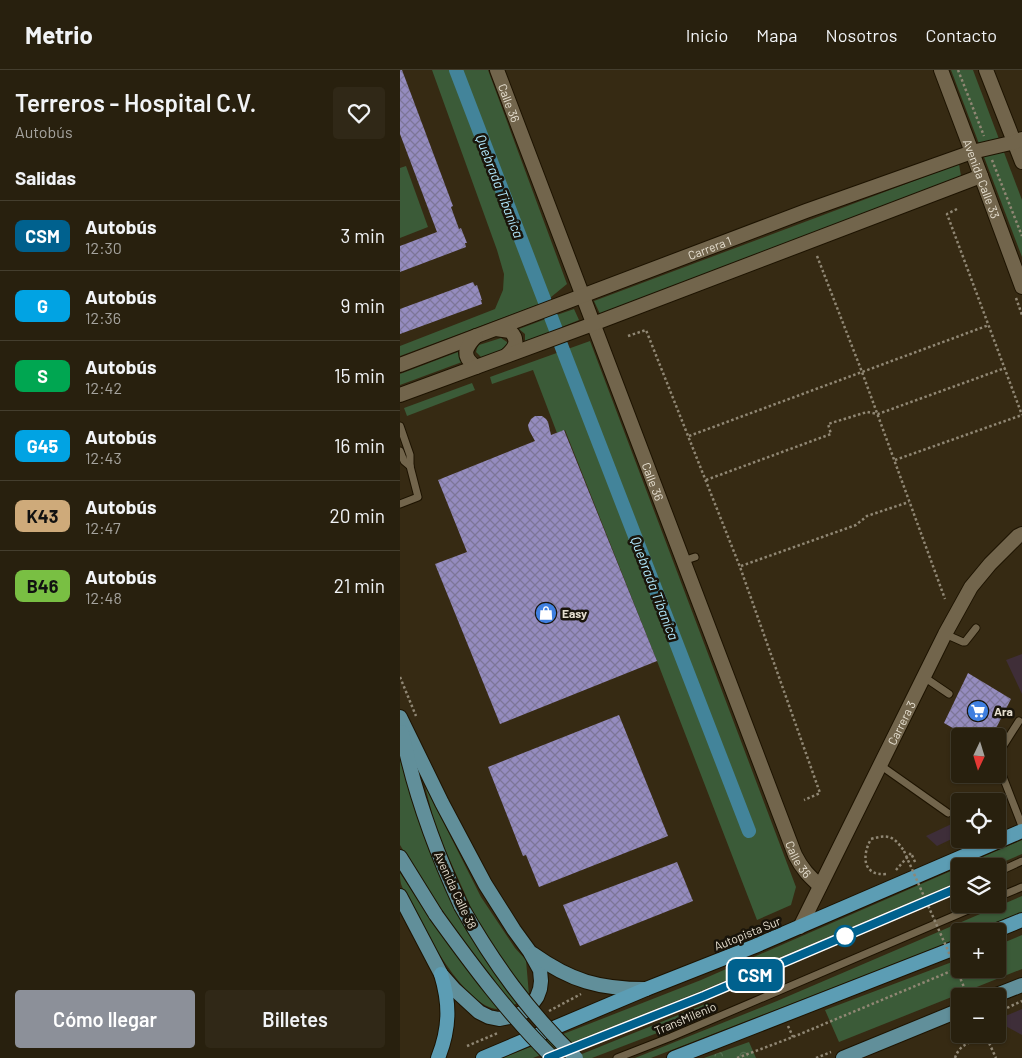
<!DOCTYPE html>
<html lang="es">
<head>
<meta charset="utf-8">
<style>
	body { margin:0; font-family:Barlow,sans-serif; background:#302817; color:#f1f3f6; height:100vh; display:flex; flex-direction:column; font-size:19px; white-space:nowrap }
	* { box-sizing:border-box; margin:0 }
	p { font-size:16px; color:#a5a39e }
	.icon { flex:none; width:28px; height:28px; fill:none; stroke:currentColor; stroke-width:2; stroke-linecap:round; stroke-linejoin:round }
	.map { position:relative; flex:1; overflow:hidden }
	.side { display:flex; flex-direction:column; background:#28200e; width:400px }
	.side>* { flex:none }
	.badge { padding:0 10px; border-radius:8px; font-size:18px; line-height:32px }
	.needle { width:32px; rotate:184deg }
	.controls { position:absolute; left:551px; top:658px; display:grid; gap:10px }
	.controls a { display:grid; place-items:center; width:55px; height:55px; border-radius:5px; background:#28200e; box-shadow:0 1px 4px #0004,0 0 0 1px #443e2e; font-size:25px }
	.map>.badge { position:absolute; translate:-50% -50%; box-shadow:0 0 0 2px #fff }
	h2 { padding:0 15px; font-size:19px; line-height:45px }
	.round { display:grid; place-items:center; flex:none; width:52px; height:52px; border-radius:5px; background:#302817 }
	.summary { display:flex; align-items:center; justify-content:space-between; height:85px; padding:0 15px }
	h1 { font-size:24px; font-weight:600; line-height:38px }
	.action { display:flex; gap:10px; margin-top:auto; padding:10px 15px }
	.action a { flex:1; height:58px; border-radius:5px; background:#8c9099; color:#fff; font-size:20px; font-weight:600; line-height:58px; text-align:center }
	.action a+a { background:#302817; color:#f1f3f6 }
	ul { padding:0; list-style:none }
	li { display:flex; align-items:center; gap:15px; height:70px; padding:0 15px; border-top:1px solid #443e2e }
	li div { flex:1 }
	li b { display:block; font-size:19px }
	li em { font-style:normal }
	li .badge { min-width:55px; font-weight:700; text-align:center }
	header { display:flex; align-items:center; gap:30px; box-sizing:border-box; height:70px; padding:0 25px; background:#28200e; border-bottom:1px solid #443e2e }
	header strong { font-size:24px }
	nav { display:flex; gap:28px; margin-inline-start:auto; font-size:18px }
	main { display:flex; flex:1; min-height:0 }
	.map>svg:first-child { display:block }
	.commercial { fill:#3e2e39 }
	.medical { fill:#3f2e38 }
	.green { fill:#3b5b38 }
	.forest { fill:url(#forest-crowns) }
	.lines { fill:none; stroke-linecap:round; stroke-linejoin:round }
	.canal { stroke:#43849a; stroke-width:14 }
	.building { fill:url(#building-cross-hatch) }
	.service-casing { stroke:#1d1300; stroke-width:9 }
	.minor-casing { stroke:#1d1300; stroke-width:16 }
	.tertiary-casing { stroke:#1d1300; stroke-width:16 }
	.primary-casing { stroke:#1d1300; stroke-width:16 }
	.trunk-casing { stroke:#1d1300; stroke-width:16 }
	.path { stroke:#908774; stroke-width:2.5; stroke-dasharray:2.5 2.5; stroke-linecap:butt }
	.service { stroke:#72654c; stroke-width:7 }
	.minor { stroke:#72654c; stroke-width:14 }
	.tertiary { stroke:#72654c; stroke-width:14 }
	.primary { stroke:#618f9a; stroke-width:14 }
	.trunk { stroke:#5c9db4; stroke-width:14 }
	.primary-bridge-casing { stroke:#1d1300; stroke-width:16; stroke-linecap:butt }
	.path-bridge { stroke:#908774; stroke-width:2.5; stroke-dasharray:2.5 2.5; stroke-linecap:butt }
	.primary-bridge { stroke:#618f9a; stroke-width:14 }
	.line-casing { stroke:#fff; stroke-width:11 }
	.line { stroke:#00618e; stroke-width:8 }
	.stop-dot { fill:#fff; stroke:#00618e; stroke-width:2.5 }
	.labels { text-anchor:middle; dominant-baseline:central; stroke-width:5; stroke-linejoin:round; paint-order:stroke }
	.street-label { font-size:12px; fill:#e5decf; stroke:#19140a }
	.poi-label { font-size:12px; font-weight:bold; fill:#e5decf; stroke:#19140a; text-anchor:start }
	.water-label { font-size:14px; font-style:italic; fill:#b0e7fc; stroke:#19140a }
</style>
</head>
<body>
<header>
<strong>Metrio</strong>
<nav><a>Inicio</a><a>Mapa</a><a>Nosotros</a><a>Contacto</a></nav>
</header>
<main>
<section class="side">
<div class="summary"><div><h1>Terreros - Hospital C.V.</h1><p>Autobús</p></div><a class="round"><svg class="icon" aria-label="heart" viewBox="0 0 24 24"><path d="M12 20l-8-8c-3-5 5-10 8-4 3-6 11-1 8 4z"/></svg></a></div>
<h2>Salidas</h2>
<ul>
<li><span class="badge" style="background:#00618e;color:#fff">CSM</span><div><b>Autobús</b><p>12:30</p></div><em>3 min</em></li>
<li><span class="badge" style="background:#01a3e3;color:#fff">G</span><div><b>Autobús</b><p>12:36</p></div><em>9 min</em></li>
<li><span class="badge" style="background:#00a651;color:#fff">S</span><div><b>Autobús</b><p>12:42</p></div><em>15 min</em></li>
<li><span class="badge" style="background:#01a3e3;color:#fff">G45</span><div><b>Autobús</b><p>12:43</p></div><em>16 min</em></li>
<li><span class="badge" style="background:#ceaa7a;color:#111">K43</span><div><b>Autobús</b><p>12:47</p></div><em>20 min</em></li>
<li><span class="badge" style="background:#79bf43;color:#111">B46</span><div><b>Autobús</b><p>12:48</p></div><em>21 min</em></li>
</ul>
<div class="action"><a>Cómo llegar</a><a>Billetes</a></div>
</section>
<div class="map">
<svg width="622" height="988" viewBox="0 0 622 988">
	<defs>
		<pattern id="forest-crowns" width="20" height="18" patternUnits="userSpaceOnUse" patternTransform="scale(1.25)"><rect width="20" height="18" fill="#3b5b38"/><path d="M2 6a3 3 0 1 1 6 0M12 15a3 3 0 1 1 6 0" fill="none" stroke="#577254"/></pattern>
		<pattern id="building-cross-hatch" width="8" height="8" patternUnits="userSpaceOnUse" patternTransform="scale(1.25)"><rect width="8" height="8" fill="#958cbf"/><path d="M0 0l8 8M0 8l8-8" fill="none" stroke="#7d7698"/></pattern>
	</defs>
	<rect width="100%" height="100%" fill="#362a13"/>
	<g class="commercial">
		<path d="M560 750V765L537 776 526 766Z"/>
		<path d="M622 939V965L598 952V949Z"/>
	</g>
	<path class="medical" d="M622 584V624L606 590Z"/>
	<g class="green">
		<path d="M32 0H88L167 214 145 232 0 286V276L95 239 103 220 104 204 97 180Z"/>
		<path d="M551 0H573L622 130V187Z"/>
		<path d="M559 94 561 106 200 244 194 231Z"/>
		<path d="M6 96 28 157 0 168V98Z"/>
		<path d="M174 239 179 250 125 272V264L119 259 151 247Z"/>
		<path d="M101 268 107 272V276L105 280 82 288 76 282 77 278 79 275Z"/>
		<path d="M190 271 396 817 391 835 357 850 257 591 165 360 157 363 133 300 92 314 90 307Z"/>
		<path d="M58 282 62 292 0 315V304Z"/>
		<path d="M72 313 75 320 7 346 4 338Z"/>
		<path d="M0 690 27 775 55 839 69 833 36 759 25 716 81 827 115 878 126 890 129 925C120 931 110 940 98 939 65 938 23 858 9 831 7 826 3 820 1 814 0 810 0 806 0 803L31 850 43 845 0 775Z"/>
		<path d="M622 770V784L594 796H561Z"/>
		<path d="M560 797V811L301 921 133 988H102L301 910Z"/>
		<path d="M622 826V844L578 861H560V868L251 988H235L377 931Z"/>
		<path d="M622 865V899L439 972 425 940 560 889V899H598V875Z"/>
		<path d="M308 933 312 942 192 988H172Z"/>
	</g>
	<path class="forest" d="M349 972 356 988H304Z"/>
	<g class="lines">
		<g class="canal">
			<path d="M56 0 145 232"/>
			<path d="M151 247 156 260"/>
			<path d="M161 275 349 761"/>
		</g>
	</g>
	<g class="building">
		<path d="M0 0H2L53 136 51 137 59 159 61 158 67 173H65L66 177 0 202V176L37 162 0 64Z"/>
		<path d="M73 212 75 216 77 215 82 230H81L82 234 0 264V239Z"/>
		<path d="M135 346H142L146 349 148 352 151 365 164 360 257 591 100 654 35 494 67 482 38 410 135 371 129 360 128 355 131 349Z"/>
		<path d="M568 603 611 629 592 666H567L544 653Z"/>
		<path d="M219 645 268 766 139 817 126 785 123 786 88 697Z"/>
		<path d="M277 792 293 831 180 876 163 835Z"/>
	</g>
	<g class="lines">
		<g class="service-casing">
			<g id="service">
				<path d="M0 356 10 385V396L18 427 0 434"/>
				<path d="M0 381 4 391 10 396"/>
				<path d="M283 491 295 487"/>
				<path d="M545 564 563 572H565L576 558"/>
				<path d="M524 607 549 624"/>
				<path d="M598 684 619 651"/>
				<path d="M598 694 622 756"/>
				<path d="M480 695 548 743"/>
				<path d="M598 802 622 791"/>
				<path d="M598 827 622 817"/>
				<path d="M152 987 304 926 560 817"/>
				<path d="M217 988 271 967 582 834"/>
			</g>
		</g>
		<g class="minor-casing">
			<g id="minor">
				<path id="s1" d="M97 0 395 785C402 799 409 806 420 816"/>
			</g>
		</g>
		<g class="tertiary-casing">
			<g id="tertiary">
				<path id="s2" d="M541 0 581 106 622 217"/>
				<path d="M586 0 622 92"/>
				<path d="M96 259 110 261C119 270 116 277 107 285"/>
				<path id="s3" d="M0 295 406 141 572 82 615 72 622 69"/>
				<path d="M76 297C61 286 65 278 76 266"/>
				<path d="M0 325 193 254 581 106"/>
				<path id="s4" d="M400 857 545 564 571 517 590 494 618 466 622 464"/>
			</g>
		</g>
		<g class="primary-casing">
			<g id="primary">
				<path d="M0 647 42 733 85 814 114 860 130 882 140 900 141 911 140 919 137 927 132 934 124 942 115 946 99 949 89 947 79 942 55 920 41 904 0 826"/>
				<path d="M2 662C14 723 35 780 61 836"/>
				<path d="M0 787 36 845"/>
				<path d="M133 884C171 911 199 919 246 919"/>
				<path d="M594 926 622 915"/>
				<path d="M443 988 560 940"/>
			</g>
		</g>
		<g class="trunk-casing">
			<g id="trunk">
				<path d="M595 861 622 850"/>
				<path d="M38 988C50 958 50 934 41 904"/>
				<path d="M83 988 246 919 355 876 622 761"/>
				<path d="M274 988 560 876"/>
			</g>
		</g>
		<g class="path">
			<path d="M558 0 584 66"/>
			<path d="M592 90 622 166"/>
			<path d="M557 139 547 144 622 345"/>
			<path d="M417 186 462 302 545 529"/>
			<path d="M616 228 622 245"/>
			<path d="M228 266 246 260 340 497 420 723 404 730"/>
			<path d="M289 366 589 255"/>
			<path d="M495 390 622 345"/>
			<path d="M306 410 431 364 428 354 467 342 478 344 605 298"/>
			<path d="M341 496 456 455 467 446 509 432"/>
			<path d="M0 607 16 646"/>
			<path d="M496 800 511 783 516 794"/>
			<path d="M486 804C462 806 462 785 471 769 488 764 494 766 504 781"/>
			<path d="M568 926 581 921"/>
			<path d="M149 941 181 924"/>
			<path d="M598 942 622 931"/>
			<path d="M388 956 393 967"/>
			<path d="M585 964 596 988"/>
			<path d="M67 976 98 963"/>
			<path d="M337 988 393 967 556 899"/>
			<path d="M416 988 431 982"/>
			<path d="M555 988C559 976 567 973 579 969L577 964"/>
		</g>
		<use href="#service" class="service"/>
		<use href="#minor" class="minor"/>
		<use href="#tertiary" class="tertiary"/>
		<use href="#primary" class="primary"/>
		<use href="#trunk" class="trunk"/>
		<g class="primary-bridge-casing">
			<g id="primary-bridge">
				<path d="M61 836C94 894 128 941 176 988"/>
				<path d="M36 845C72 895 109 945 153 988"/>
			</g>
		</g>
		<path class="path-bridge" d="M504 781 568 926"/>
		<use href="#primary-bridge" class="primary-bridge"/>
	</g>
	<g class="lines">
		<g class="line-casing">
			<path id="line" d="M148 988 304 926 560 817"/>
		</g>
		<use href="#line" class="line"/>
	</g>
	<defs>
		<g id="shop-disc" transform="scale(1.125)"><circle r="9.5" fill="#3f7fe0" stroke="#19140a"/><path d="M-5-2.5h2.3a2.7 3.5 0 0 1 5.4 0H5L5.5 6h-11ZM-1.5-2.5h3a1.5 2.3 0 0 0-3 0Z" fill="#fff"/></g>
		<g id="supermarket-disc" transform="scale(1.125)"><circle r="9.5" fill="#3f7fe0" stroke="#19140a"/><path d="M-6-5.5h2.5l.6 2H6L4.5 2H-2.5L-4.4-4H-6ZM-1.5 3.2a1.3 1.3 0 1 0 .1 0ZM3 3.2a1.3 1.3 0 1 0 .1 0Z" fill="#fff"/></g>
	</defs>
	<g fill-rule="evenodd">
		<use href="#shop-disc" x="146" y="543"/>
		<use href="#supermarket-disc" x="578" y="641"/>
	</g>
	<circle class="stop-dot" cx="445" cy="866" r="10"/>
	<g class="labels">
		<g class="street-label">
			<text stroke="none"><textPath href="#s1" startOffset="35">Calle 36</textPath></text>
			<text stroke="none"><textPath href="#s2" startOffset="116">Avenida Calle 33</textPath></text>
			<text stroke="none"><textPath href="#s3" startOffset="331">Carrera 1</textPath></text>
			<text stroke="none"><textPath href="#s1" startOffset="440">Calle 36</textPath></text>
			<text stroke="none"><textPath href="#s4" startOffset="228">Carrera 3</textPath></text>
			<text stroke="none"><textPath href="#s1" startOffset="845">Calle 36</textPath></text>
			<text transform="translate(56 820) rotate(65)">Avenida Calle 38</text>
			<text transform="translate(347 863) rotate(-22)">Autopista Sur</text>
			<text transform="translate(285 948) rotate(-23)">TransMilenio</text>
		</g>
		<g class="poi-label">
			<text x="162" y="543">Easy</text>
			<text x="594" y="641">Ara</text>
		</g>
		<g class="water-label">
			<text transform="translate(100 116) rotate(69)">Quebrada Tibaníca</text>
			<text transform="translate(255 518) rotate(69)">Quebrada Tibaníca</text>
		</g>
	</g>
</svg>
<div class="controls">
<a><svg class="needle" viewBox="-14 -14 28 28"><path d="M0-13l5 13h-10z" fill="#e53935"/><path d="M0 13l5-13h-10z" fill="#a5a39e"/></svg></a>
<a><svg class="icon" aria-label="locate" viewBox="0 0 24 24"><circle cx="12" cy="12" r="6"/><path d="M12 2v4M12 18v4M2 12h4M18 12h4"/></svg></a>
<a><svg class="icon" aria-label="layers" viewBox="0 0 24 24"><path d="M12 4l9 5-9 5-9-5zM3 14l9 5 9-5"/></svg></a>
<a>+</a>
<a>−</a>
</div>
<b class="badge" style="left:355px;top:905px;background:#00618e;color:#fff">CSM</b>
</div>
</main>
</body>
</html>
